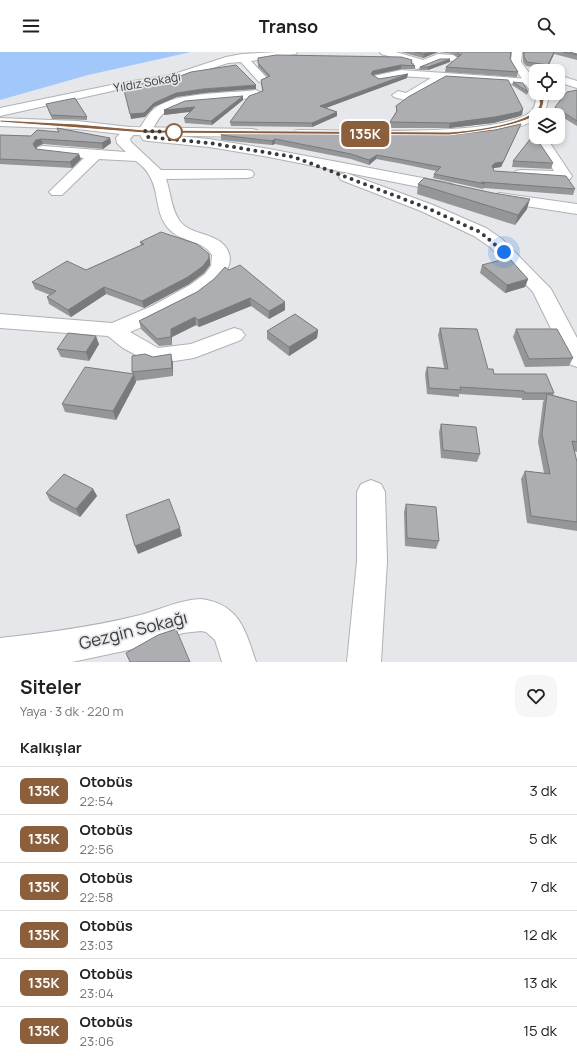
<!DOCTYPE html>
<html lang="tr">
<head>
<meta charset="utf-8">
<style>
	body { margin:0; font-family:Manrope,sans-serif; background:#f6f6f6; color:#222; height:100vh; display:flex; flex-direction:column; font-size:15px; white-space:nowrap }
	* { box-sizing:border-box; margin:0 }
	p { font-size:13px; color:#767676 }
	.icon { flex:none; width:22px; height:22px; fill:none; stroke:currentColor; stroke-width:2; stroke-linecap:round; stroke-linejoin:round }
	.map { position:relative; height:610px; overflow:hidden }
	.sheet { display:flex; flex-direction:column; background:#fff; flex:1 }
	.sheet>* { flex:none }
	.badge { padding:0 8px; border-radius:6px; font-size:14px; line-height:26px }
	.buttons { position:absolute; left:529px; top:12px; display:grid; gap:8px }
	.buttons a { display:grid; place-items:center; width:36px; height:36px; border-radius:8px; background:#fff; box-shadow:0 2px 6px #0003; font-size:20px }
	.you { position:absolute; width:20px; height:20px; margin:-10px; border:3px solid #fff; border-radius:50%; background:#1a73e8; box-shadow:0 0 0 6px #1a73e833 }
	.map>.badge { position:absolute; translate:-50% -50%; box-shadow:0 0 0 2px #fff }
	h2 { padding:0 20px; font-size:15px; line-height:36px }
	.round { display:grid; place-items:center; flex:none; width:42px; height:42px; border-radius:12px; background:#f6f6f6 }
	.head { display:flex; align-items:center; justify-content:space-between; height:68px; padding:0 20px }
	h1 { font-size:19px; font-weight:700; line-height:30px }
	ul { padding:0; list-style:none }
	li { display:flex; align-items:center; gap:12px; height:48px; padding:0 20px; border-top:1px solid #e0e0e0 }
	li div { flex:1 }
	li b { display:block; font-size:15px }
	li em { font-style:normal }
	li .badge { min-width:44px; font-weight:700; text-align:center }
	header { display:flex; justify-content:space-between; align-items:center; height:52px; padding:0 20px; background:#fff; font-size:18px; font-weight:700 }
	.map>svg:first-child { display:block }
	.green { fill:#a1c7fb }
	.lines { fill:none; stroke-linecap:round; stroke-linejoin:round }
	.minor-casing { stroke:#afb1b4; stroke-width:2 }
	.major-casing { stroke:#afb1b4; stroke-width:2 }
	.minor { fill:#fff; fill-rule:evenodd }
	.major { fill:#fff; fill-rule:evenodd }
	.wall { fill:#949698 }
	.shaded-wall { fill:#787a7c }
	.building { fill:#acaeb1; stroke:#787a7c }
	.line { fill:#8b5e3c; stroke:#fff }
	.walk { stroke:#393a3b; stroke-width:4; stroke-dasharray:0 7.2 }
	.stop-dot { fill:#fff; stroke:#8b5e3c; stroke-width:2 }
	.labels { text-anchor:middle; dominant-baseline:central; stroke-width:3.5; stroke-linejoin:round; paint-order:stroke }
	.far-street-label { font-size:12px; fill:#393a3b; stroke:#e5e7ea }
	.near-street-label { font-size:17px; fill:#393a3b; stroke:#e5e7ea }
</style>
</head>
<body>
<header><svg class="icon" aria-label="menu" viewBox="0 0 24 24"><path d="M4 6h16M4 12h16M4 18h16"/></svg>Transo<svg class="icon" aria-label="search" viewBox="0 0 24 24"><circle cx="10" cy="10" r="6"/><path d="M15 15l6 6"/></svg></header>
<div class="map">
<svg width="577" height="610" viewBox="0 0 577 610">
	<rect width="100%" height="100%" fill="#e5e7ea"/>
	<path class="green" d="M0 0H191L88 23 0 48Z"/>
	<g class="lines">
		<g class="minor-casing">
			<g id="minor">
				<path d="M278 0H297L296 2 251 9 269 28 263 31 259 30 241 10 228 11 172 29 121 37 0 64V56L121 31 171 23 226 5 242 2Z"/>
				<path d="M380 0H396L423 8 438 2 453 3 458 6 453 9 439 8 417 17 412 14 414 11 381 2Z"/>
				<path d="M564 0H577V5L565 2Z"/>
				<path d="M401 18 530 27 536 30 530 33 445 27 408 49 394 45 392 43 398 39 406 41 431 26 401 24 378 29 372 26 374 24Z"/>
				<path d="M558 23 577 29V36L558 30Z"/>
				<path d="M256 38 260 40 262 42 260 44C232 52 188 44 164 61 158 66 155 73 152 79L156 82 209 87 269 97 449 131 454 133 457 136 454 139 449 141 269 105 209 95 148 89 143 88 138 79C143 72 148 61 155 56 179 39 227 42 256 38Z"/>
				<path d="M130 75 137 79 130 87 131 90 161 118H247L252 119 254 122 252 125 247 126 166 127C171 141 171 156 179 168 189 183 212 180 224 193 255 228 153 271 130 280L158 296 191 292 234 276 241 278 245 283 241 288 194 306 155 312 147 309 123 296 108 284 0 276V262L112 271 152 254 190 233 205 222 211 214 212 203C203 188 181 190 170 178 154 162 160 140 149 123 146 117 141 113 136 109L99 107 62 143H52L49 140 84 106 43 102 38 101 36 98 38 95 43 94 126 100 117 91 116 86 125 76Z"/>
				<path d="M534 82H536V85H546L572 124 570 127 565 128 516 125 514 122 516 119 521 118 554 119 532 85Z"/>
				<path d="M346 121 433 153 486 176 502 187 551 237 577 286V315L569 312 566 307 533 240 490 195 474 184 421 159 341 128 339 125 341 122Z"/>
				<path d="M500 141 577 152V162L494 149 492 146 494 143Z"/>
				<path d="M371 428 381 432 385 440 387 509 381 610H347L357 509V440L361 432Z"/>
				<path d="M201 547C239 552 245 577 256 610H222L215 588 206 580 201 579 183 581 138 596 72 610H0V586C46 581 91 575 136 564 158 559 177 548 201 547Z"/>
			</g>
		</g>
		<g class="major-casing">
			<g id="major">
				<path d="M512 0H522L521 10 536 30V41H544L548 48 546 56 541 63H536V67C500 89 433 86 391 86 360 86 330 86 299 86L294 85 292 82 294 79 299 78C338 78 513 86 533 57 535 54 535 51 536 48L511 10Z"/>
				<path d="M0 66 77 69 130 75 252 77 257 78 259 81 257 84 252 85 130 83 77 77 0 74Z"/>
			</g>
		</g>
		<use href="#minor" class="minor"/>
		<use href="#major" class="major"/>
	</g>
	<g class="wall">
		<path d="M401 0H511L510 7 518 20 517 25 445 20 446 15 458 6 453 2 438 0 423 6Z"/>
		<path d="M523 0H570L577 2V8L554 2 547 17 526 14 523 10Z"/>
		<path d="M258 6 412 8V11L415 14V17H401L373 23 379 27 407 26 326 56 337 60V64L312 75 231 74 230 70 262 39 261 28 268 25 258 15Z"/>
		<path d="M450 10 428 18H419L420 15Z"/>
		<path d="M513 30 528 40 527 43 512 33Z"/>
		<path d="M577 38V74L554 60 555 55Z"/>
		<path d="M243 44V48L212 73 185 71 184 66 190 60 164 63V58Z"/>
		<path d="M46 52 87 65V68L52 67Z"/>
		<path d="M396 54 522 63 517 65 493 71 449 76H389L390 70 396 60Z"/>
		<path d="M521 72 519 76 501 115 494 116H493L494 119 575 137 573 143 484 136 483 137 433 126 434 122 436 119 403 112 376 107 369 113 351 107 275 92 272 93 221 88V83H450L495 78Z"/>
		<path d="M57 76 110 86 111 91 103 97 43 92 38 94 36 96V97L81 107 72 116 0 112V83L31 84 58 80Z"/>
		<path d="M513 109 553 111 551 117 512 115Z"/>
		<path d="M418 132 527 157 515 173 417 142Z"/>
		<path d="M140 190 209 202 210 209V213L204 221 189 232 144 256 106 242 71 265 49 252 47 245 50 243 35 237 32 230 86 218 141 193Z"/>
		<path d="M482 213 528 227 525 235 505 241 480 221Z"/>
		<path d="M229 218 285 258 269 267 251 254 199 275 196 273 172 285V293L159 294 141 277 139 269 197 240Z"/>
		<path d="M440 276 494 322 554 341 553 343 577 350V400L574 399 577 410V479L527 471 521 427 525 419 544 421 538 390 543 350 544 348H522V346L459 342V345L427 342 425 322 427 315 444 316 438 283Z"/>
		<path d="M516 277 573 306 569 314 525 315 513 285Z"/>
		<path d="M318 278 317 286 289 304 267 287V279Z"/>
		<path d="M99 292 89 309 61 305 57 297Z"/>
		<path d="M153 305 173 311V324L135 329 136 330 116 368 65 360 62 352 132 322V320Z"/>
		<path d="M441 372 480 402 477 410 441 406 439 380Z"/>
		<path d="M93 437 97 444 80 465 50 449 46 441Z"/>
		<path d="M406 452 439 489 436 497 405 494 404 460Z"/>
	</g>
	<g class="shaded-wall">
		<path d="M430 0H438L423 6 424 2Z"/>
		<path d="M554 0V2L547 17 548 13Z"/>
		<path d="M450 7V10L428 18V15Z"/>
		<path d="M401 13V17L373 23 371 26V22L373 19Z"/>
		<path d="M408 22 407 26 320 58V54Z"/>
		<path d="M256 33V37L204 41 177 45 154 55 145 65 131 67 130 62 154 51 176 41 203 37Z"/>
		<path d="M243 44V48L212 73 211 69Z"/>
		<path d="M195 55V59L164 63V58Z"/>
		<path d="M523 57 522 63 517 65 493 71 449 76 450 71Z"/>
		<path d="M337 60V64L312 75V71Z"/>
		<path d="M521 72 519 76 501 115 494 116 491 119 492 114Z"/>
		<path d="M110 86 111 91 103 97 102 91Z"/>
		<path d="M41 87 43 92 38 94 35 97 33 92 36 88Z"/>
		<path d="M275 87V92L272 93V89Z"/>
		<path d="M79 102 81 107 72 116 70 110Z"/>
		<path d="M377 103 376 107 369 113V108Z"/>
		<path d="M530 147 527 157 515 173 518 163Z"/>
		<path d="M209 202 210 209V213L204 221 189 232 144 256 142 249Z"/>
		<path d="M528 227 525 235 505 241 507 233Z"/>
		<path d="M104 235 106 242 71 265 68 258Z"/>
		<path d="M250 246 251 254 199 275 198 268Z"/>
		<path d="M285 250V258L269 267V259Z"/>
		<path d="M195 265 196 273 172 285V293L171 285V277Z"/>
		<path d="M318 278 317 286 289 304V295Z"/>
		<path d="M96 284 99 292 89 309 86 300Z"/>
		<path d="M171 302 173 311V324L172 316Z"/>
		<path d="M134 322 136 330 116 368 113 359Z"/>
		<path d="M93 437 97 444 80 465 76 457Z"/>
		<path d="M180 476 182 484 138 502 135 494Z"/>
	</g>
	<g class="building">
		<path d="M415 0H430L424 2Z"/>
		<path d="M457 0H511L510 7 518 20 446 15 462 2 460 3Z"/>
		<path d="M524 0H554L548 13 527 10 524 5Z"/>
		<path d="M563 0H570L577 2V3Z"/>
		<path d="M276 3 401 5 412 8 411 11 415 14 401 13 373 19 371 22 379 27 408 22 320 54 337 60 312 71 230 70 249 44 263 39 261 28 270 24 258 11V6Z"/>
		<path d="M440 7H450L428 15H420Z"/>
		<path d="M236 13 256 33 203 37 176 41 154 51 144 61 130 62 123 34 172 27 191 20Z"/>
		<path d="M446 24 508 28 523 57 519 60 495 65 450 71 390 70 397 59 396 54 408 45Z"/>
		<path d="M513 30 523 31 528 40Z"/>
		<path d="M577 38V69L555 55 567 40Z"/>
		<path d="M243 44 211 69 184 66 195 55 164 58 185 49Z"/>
		<path d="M75 46 87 65 51 63 46 52Z"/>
		<path d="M521 72 503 110 495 111 492 114 494 119 566 124 575 137 481 130 485 132 434 122 441 115 404 108 377 103 369 108 351 102 275 87 272 89 221 83 222 81 450 83 495 78Z"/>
		<path d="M57 76 110 86 102 91 41 87 36 88 33 92 36 97 79 102 70 110 0 107V83L31 84 37 78 59 80Z"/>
		<path d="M531 86H536L553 111 513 109Z"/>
		<path d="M424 126 493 141 530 147 518 163 418 132Z"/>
		<path d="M161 180 197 192 209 202V206L203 214 188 225 142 249 104 235 68 258 47 245 56 239 32 230 67 209 86 218 144 192 140 190Z"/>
		<path d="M509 206 528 227 507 233 482 213Z"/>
		<path d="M240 213 285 250 269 259 250 246 198 268 195 265 171 277V285L157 287 139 269 197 240 214 227 225 215 229 218Z"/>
		<path d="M295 262 318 278 289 295 267 279Z"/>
		<path d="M440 276 477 277 488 317H493L494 322H546L554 341H525L524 339 460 335 461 338 429 336 427 315 448 317Z"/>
		<path d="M516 277H557L573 306 529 307Z"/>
		<path d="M68 281 96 284 86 300 57 297Z"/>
		<path d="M145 302 153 305 171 302 172 316 132 320V304Z"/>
		<path d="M85 315 134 322 113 359 62 352Z"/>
		<path d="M547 342 577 350V390L572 389 577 410V470L531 464 525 419 550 422 542 382Z"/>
		<path d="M441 372 476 375 480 402 443 398Z"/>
		<path d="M64 422 93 437 76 457 46 441Z"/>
		<path d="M169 447 180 476 135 494 126 463Z"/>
		<path d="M406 452 436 455 439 489 407 486Z"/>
		<path d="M176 577 190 610H130L126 601 158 583Z"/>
	</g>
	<path class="line" d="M536 40H539L544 48C543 54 542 58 537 62 523 74 468 81 449 83L145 81 0 70V68L77 72 145 78 449 80C467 79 531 72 539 54 541 49 537 45 536 40Z"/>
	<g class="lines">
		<path class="walk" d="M174 80 145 79 148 85 209 91 294 105 427 156 480 180 504 200"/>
	</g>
	<circle class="stop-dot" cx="174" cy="80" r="8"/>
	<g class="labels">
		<g class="far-street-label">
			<text transform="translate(147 30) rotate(-10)">Yıldız Sokağı</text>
		</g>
		<g class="near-street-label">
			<text transform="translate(133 578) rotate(-14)">Gezgin Sokağı</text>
		</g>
	</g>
</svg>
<div class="buttons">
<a><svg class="icon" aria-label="locate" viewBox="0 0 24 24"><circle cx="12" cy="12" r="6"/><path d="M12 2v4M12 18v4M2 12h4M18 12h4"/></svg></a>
<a><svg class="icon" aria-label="layers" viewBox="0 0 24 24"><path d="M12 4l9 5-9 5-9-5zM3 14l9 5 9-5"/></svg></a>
</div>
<div class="you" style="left:504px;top:200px"></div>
<b class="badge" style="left:365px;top:82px;background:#8b5e3c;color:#fff">135K</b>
</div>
<section class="sheet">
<div class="head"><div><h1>Siteler</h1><p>Yaya · 3 dk · 220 m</p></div><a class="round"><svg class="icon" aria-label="heart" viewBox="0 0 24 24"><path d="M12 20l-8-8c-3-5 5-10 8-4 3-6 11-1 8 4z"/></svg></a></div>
<h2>Kalkışlar</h2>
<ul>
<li><span class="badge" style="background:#8b5e3c;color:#fff">135K</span><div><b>Otobüs</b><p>22:54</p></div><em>3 dk</em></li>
<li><span class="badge" style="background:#8b5e3c;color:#fff">135K</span><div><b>Otobüs</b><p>22:56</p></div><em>5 dk</em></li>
<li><span class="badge" style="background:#8b5e3c;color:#fff">135K</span><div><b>Otobüs</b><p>22:58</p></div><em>7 dk</em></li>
<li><span class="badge" style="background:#8b5e3c;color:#fff">135K</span><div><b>Otobüs</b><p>23:03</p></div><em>12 dk</em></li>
<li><span class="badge" style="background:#8b5e3c;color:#fff">135K</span><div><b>Otobüs</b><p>23:04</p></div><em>13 dk</em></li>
<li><span class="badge" style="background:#8b5e3c;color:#fff">135K</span><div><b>Otobüs</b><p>23:06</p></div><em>15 dk</em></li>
</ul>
</section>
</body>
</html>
